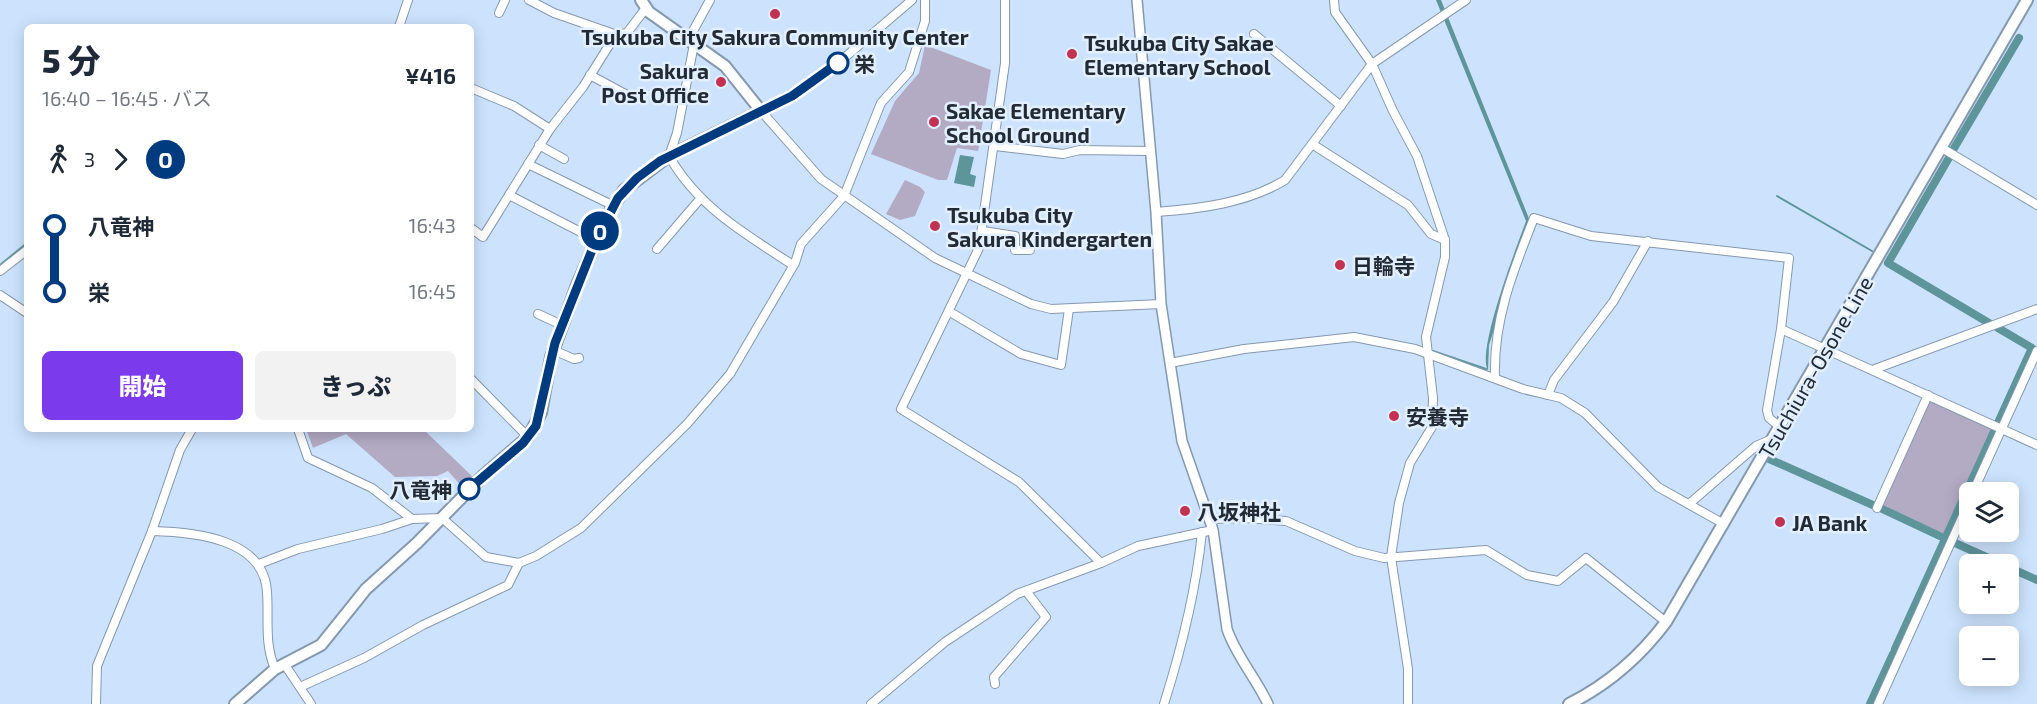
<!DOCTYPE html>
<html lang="ja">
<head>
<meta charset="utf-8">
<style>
	body { margin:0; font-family:"Exo 2","Noto Sans JP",sans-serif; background:#f2f2f3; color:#1f2937; height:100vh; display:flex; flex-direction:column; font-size:22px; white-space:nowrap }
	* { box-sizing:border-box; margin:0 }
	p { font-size:20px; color:#747a83 }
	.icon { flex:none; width:33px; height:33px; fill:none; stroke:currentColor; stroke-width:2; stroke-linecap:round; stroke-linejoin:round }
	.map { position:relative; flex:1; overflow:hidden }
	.drawer { position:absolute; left:24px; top:24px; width:450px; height:408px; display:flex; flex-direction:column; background:#fff; border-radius:9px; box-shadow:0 3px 15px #0003 }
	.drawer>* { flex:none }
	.badge { padding:0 12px; border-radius:20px; font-size:21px; line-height:39px }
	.controls { position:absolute; left:1959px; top:482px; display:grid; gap:12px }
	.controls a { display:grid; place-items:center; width:60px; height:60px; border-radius:9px; background:#fff; box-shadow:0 3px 15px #0003; font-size:30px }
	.map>.badge { position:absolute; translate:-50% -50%; box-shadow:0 0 0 3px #fff }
	.legs { display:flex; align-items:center; gap:9px; height:66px; padding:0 18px; font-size:20px }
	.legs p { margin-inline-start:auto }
	.overview { display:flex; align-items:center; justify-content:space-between; height:102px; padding:0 18px }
	h1 { font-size:33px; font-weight:800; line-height:45px }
	.primary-button { display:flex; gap:12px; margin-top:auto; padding:12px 18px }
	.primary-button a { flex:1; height:69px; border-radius:9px; background:#7c3aed; color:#fff; font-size:24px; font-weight:800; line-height:69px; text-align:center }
	.primary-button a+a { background:#f2f2f3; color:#1f2937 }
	ul { padding:0 18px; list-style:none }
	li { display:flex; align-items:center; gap:21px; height:66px; font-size:22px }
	li i { display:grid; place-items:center; width:9px; height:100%; margin:0 8px; background:currentColor }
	li i::after { content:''; width:15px; height:15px; margin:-8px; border:4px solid; border-radius:50%; background:#fff }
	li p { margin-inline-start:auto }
	li:first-child i { background:linear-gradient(#0000 50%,currentColor 0) }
	li:last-child i { background:linear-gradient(currentColor 50%,#0000 0) }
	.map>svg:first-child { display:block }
	.green { fill:#b3aac4 }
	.water { fill:#5d959b }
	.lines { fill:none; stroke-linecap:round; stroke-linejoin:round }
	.stream { stroke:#5d959b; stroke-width:2 }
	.canal { stroke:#5d959b; stroke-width:8 }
	.minor-casing { stroke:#8498b0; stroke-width:10 }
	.tertiary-casing { stroke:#8498b0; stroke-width:12 }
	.secondary-casing { stroke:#8498b0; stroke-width:14 }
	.minor { stroke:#fff; stroke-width:8 }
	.tertiary { stroke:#fff; stroke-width:9 }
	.secondary { stroke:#fff; stroke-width:10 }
	.line-1-casing { stroke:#fff; stroke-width:14 }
	.line-1 { stroke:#003b80; stroke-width:9 }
	.poi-dot { fill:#c33351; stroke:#e2efff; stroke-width:2 }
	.stop-1-dot { fill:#fff; stroke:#003b80; stroke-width:3 }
	.labels { text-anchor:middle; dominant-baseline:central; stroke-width:5; stroke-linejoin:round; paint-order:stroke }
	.poi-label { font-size:21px; font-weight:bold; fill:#222a34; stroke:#e2efff; text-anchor:start }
	.stop-label { font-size:21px; font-weight:bold; fill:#222a34; stroke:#e2efff; text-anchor:start }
	.street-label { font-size:21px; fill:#222a34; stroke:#e2efff }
</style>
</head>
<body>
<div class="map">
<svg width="2037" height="704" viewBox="0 0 2037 704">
	<rect width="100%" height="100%" fill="#cde3fd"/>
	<g class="green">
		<path d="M925 45 991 70 978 151 957 148 947 180H938L871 154 895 101 919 73Z"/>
		<path d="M905 180 920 187 925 192 915 216 900 220 886 214Z"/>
		<path d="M1930 398 1992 429 1945 535 1882 506Z"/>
		<path d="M306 429H423L475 479 464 489 448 471 437 476 395 477 346 434 313 448Z"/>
	</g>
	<g class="water">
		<path d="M1436 0H1441L1530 221 1489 345 1488 371C1476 351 1517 246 1526 221Z"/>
		<path d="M960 155 974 157 970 174 976 176 974 187 954 183Z"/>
	</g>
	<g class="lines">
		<g class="stream">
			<path d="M1777 196 1872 251"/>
			<path d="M0 265 27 243"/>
			<path d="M1433 351 1486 369"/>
		</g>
		<g class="canal">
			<path d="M1953 150 2019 38"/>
			<path d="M1950 156 1888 263 1989 323"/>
			<path d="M1767 458 1875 506"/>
			<path d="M1880 508 1946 539"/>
			<path d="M1955 543 2002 564"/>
			<path d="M2008 567 2037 580"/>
			<path d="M1895 649 2032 348 1998 328"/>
			<path d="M1870 704 1893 654"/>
		</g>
		<g class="minor-casing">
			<g id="minor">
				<path d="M529 0 554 13 617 35"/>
				<path d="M912 0 823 76 761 111 821 179 935 258 1031 304 1051 309 1161 304"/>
				<path d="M1005 0V63L979 248 901 409 1019 482 1101 563"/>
				<path d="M1334 0 1335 12 1372 64 1393 111 1417 156 1445 240V257L1426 337 1433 398 1432 427 1410 463 1399 503 1391 557 1408 669V704"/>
				<path d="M499 13 505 0"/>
				<path d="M399 27 408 0"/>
				<path d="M1254 34 1341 106"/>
				<path d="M688 40 710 0"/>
				<path d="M694 44 677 133 669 156C698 207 745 234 793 265"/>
				<path d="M590 75 627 95"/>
				<path d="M471 88 514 106 550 129"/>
				<path d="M1312 144 1408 205 1431 234 1445 240"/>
				<path d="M539 145 564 159"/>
				<path d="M995 146 1063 154 1080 150 1149 151"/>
				<path d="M1942 148 2037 205"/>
				<path d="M528 164 612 205"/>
				<path d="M509 195 596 240"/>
				<path d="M1156 212C1199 209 1248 203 1285 180L1372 64 1466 0"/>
				<path d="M471 228 483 237 550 129 583 87 613 39 617 35 627 33 646 8"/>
				<path d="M983 231 1015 236V250H1030"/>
				<path d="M657 249 700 199"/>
				<path d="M0 271 27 250"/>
				<path d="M0 295 27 313"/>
				<path d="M950 312 1021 354 1061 365 1069 309"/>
				<path d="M538 314 562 325"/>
				<path d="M1781 329 2037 445"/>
				<path d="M553 350 574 359 579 358"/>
				<path d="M1170 363 1244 349 1354 337 1415 349 1523 389 1561 398 1585 413 1658 487 1724 524"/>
				<path d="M1875 369 2037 309"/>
				<path d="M1495 378C1493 320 1513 271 1534 218L1591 236 1789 258 1781 329 1767 410 1769 418 1780 427"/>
				<path d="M471 379 528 437"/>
				<path d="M1548 395 1554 380 1613 302 1648 241"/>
				<path d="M298 429 308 458 372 488 412 519 442 518 486 557 519 563 536 556 581 528 687 424 730 374 795 263 801 244 844 196 881 103 909 72 925 21V0"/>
				<path d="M1973 492 2037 351"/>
				<path d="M1689 504 1756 446 1772 439"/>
				<path d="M1877 508 1928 395"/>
				<path d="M1209 519 1246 518 1286 521 1355 551 1384 558 1486 550 1527 575 1558 581 1586 558 1666 622"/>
				<path d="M152 531C193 532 264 538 267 592 269 619 264 643 275 669"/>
				<path d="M259 564 298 549 382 529 412 519"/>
				<path d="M285 665 311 704"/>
				<path d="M995 684 994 677 1046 617 1026 591"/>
				<path d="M300 687 364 658 423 625 508 585 519 563"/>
				<path d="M96 704 97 666 152 531 180 450 192 429"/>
				<path d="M871 704 945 642 1017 594 1101 563 1138 546 1213 530"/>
				<path d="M1164 704C1182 647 1196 591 1202 532"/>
				<path d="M1878 704 1970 500"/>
			</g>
		</g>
		<g class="tertiary-casing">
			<path id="tertiary" d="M1137 0 1156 212 1161 304 1182 441 1213 530 1227 629C1236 656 1256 678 1268 704"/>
		</g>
		<g class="secondary-casing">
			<g id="secondary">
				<path d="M235 704 275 669 321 645 366 589 417 543 484 475 528 437 541 413 551 357 577 285 607 216 624 190 669 156 761 111 725 66 649 12 641 0"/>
				<path d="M1569 704C1609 684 1639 658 1666 622L2027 0"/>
			</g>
		</g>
		<use href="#minor" class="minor"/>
		<use href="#tertiary" class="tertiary"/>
		<use href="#secondary" class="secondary"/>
	</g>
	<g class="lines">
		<g class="line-1-casing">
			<path id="line-1" d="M469 489 523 443 536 426 555 343 596 240 618 198 637 178 660 161 792 96 838 63"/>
		</g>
		<use href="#line-1" class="line-1"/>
	</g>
	<g class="poi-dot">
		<circle cx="775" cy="14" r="6"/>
		<circle cx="1072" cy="54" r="6"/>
		<circle cx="721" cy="82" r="6"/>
		<circle cx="934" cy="122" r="6"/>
		<circle cx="935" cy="226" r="6"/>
		<circle cx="1340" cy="265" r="6"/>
		<circle cx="1394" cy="416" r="6"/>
		<circle cx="1185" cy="511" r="6"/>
		<circle cx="1780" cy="522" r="6"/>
	</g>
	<g class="stop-1-dot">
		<circle cx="838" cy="63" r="10"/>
		<circle cx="469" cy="489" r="10"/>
	</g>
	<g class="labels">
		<g class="poi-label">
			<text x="775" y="36" text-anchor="middle">Tsukuba City Sakura Community Center</text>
			<text x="1084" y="42">Tsukuba City Sakae<tspan x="1084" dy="24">Elementary School</tspan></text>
			<text x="709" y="70" text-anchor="end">Sakura<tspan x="709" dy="24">Post Office</tspan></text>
			<text x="946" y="110">Sakae Elementary<tspan x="946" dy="24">School Ground</tspan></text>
			<text x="947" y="214">Tsukuba City<tspan x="947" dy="24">Sakura Kindergarten</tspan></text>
			<text x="1352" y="265">日輪寺</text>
			<text x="1406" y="416">安養寺</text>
			<text x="1197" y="511">八坂神社</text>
			<text x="1792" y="522">JA Bank</text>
		</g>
		<g class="stop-label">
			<text x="854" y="63">栄</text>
			<text x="452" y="489" text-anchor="end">八竜神</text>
		</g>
		<g class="street-label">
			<text transform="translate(1815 367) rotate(-60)">Tsuchiura-Osone Line</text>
		</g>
	</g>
</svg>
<div class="controls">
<a><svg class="icon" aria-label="layers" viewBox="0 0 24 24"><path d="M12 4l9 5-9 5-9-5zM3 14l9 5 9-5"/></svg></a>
<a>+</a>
<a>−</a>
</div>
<b class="badge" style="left:600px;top:231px;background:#003b80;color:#fff">O</b>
<section class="drawer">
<div class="overview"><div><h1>5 分</h1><p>16:40 – 16:45 · バス</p></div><b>¥416</b></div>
<div class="legs"><svg class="icon" aria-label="walk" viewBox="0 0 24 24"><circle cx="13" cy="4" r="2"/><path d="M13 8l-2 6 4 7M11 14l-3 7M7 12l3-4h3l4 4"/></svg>3<svg class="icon" aria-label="forward" viewBox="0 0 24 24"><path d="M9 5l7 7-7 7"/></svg><b class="badge" style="background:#003b80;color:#fff">O</b></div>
<ul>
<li><i style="color:#003b80"></i><b>八竜神</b><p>16:43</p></li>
<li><i style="color:#003b80"></i><b>栄</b><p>16:45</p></li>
</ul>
<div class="primary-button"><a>開始</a><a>きっぷ</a></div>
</section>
</div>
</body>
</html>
